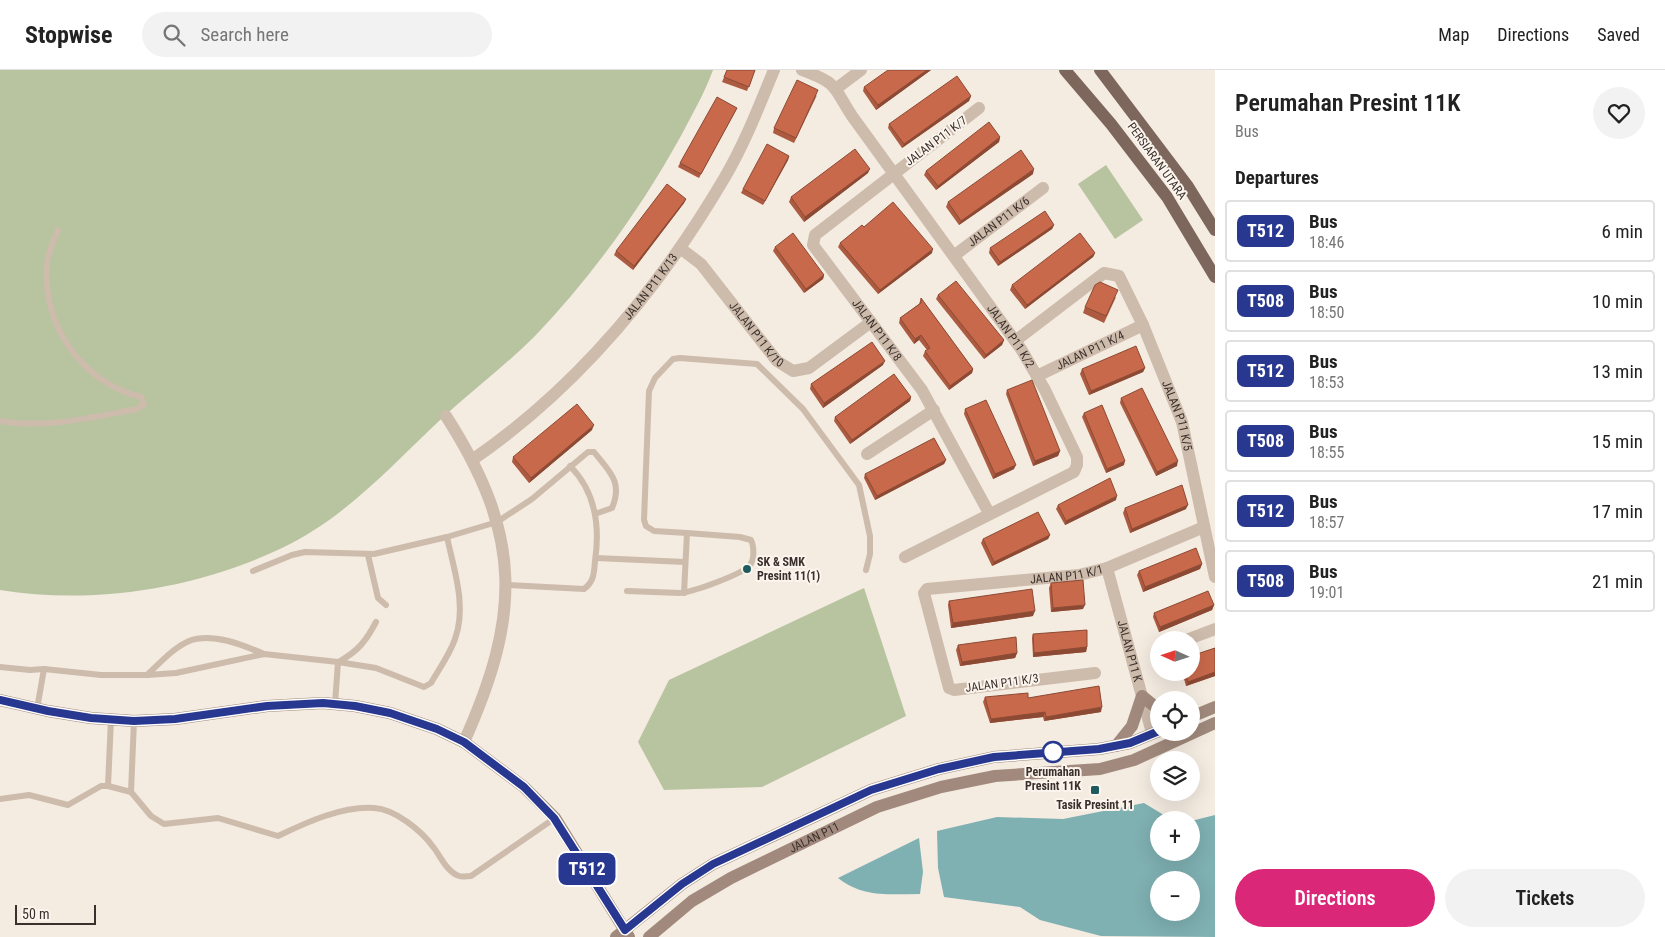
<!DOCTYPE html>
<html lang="en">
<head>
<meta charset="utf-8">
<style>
	body { margin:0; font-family:"Roboto Condensed",sans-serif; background:#f2f2f2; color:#222; height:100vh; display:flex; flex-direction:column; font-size:19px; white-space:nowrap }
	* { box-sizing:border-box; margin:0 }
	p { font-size:16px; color:#767676 }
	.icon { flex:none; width:28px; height:28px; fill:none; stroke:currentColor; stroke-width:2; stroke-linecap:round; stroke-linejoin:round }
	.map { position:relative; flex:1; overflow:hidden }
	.details { display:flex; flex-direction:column; background:#fff; width:450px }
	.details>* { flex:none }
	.badge { padding:0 10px; border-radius:8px; font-size:18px; line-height:32px }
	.needle { width:32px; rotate:273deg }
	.fabs { position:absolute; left:1150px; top:561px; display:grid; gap:10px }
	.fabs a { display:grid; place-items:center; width:50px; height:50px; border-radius:50%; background:#fff; box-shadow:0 5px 20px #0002; font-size:25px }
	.scale { position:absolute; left:15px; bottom:12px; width:81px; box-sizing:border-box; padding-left:5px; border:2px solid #3b302b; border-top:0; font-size:14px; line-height:18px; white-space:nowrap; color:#3b302b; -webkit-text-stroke:4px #fbf5ee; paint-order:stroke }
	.map>.badge { position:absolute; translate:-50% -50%; box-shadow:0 0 0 2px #fff }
	h2 { padding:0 20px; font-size:19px; line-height:45px }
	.round { display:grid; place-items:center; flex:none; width:52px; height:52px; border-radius:26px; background:#f2f2f2 }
	.head { display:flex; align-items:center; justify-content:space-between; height:85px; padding:0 20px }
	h1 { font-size:24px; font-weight:600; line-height:38px }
	.primary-button { display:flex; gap:10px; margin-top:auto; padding:10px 20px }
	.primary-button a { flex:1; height:58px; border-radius:30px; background:#db2777; color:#fff; font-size:20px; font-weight:600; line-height:58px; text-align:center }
	.primary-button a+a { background:#f2f2f2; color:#222 }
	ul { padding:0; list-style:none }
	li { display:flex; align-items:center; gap:15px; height:62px; margin:0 10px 8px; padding:0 10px; border:2px solid #e0e0e0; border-radius:5px }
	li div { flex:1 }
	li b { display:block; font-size:19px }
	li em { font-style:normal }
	li .badge { min-width:55px; font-weight:700; text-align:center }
	header { display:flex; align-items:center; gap:30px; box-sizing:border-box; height:70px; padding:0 25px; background:#fff; border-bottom:1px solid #e0e0e0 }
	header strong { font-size:24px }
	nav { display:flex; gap:28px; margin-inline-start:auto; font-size:18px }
	.search { width:350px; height:45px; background:#f2f2f2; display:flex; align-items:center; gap:12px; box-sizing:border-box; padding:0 18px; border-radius:28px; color:#767676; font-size:19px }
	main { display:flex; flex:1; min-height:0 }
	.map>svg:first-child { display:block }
	.green { fill:#b8c4a0 }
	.water { fill:#7fb0b2; fill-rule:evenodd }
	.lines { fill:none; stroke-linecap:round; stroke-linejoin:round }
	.lane { stroke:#cdbbac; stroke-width:6 }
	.street { stroke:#cdbbac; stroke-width:12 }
	.secondary { stroke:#a18a7d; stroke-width:12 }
	.primary { stroke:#7d675c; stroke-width:12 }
	.wall { fill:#ac5a40 }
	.shaded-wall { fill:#8c4a34 }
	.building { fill:#c8694b; stroke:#8c4a34 }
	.line-casing { stroke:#fff; stroke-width:11 }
	.line { stroke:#283890; stroke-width:8 }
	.poi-dot { fill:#1f5a5e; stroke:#fbf5ee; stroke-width:2 }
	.stop-dot { fill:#fff; stroke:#283890; stroke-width:2.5 }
	.labels { text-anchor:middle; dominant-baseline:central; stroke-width:4; stroke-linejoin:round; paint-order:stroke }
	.street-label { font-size:12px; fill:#3b302b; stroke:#fbf5ee }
	.poi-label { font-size:12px; font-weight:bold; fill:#3b302b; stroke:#fbf5ee; text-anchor:start }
	.stop-label { font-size:12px; font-weight:bold; fill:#3b302b; stroke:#fbf5ee }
</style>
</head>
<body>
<header>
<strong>Stopwise</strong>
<div class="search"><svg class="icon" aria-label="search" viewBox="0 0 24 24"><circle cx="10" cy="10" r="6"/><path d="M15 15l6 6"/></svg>Search here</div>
<nav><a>Map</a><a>Directions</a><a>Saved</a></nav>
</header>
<main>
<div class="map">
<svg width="1215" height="867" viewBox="0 0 1215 867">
	<rect width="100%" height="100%" fill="#f4ebe1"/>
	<g class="green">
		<path d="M0 0H713C705 22 693 43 682 64 642 137 593 205 535 266 505 296 470 322 439 351 389 398 345 448 282 478 196 519 94 535 0 520Z"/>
		<path d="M1106 95 1143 150 1115 169 1078 114Z"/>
		<path d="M864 518 906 646 762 717 664 720 638 672 669 610Z"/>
	</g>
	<g class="water">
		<path d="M1144 733 1172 750H1159V782H1191V751L1215 745V867L1101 866 1040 850 1020 837 944 827 938 798 937 761 997 747 1063 749ZM1159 810H1191V842H1159Z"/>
		<path d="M919 768 923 802 920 824C890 824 863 828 838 808Z"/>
	</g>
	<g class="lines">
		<g class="lane">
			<path d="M0 351C45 359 93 347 137 339L144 334 141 327C82 313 41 254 47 193 48 182 54 170 58 160"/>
			<path d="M687 463 654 461 646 456 644 450 649 321 655 308 673 289 680 288 757 294 803 339 859 415 870 466V484L866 500"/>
			<path d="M368 485 378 528 386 535"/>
			<path d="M596 488 685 492"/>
			<path d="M253 501 292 485 305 482 374 484 447 467 497 452 532 429 588 382H594C610 402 623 412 612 438L595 444"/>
			<path d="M507 515 584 519C594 512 594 503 595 491 600 457 596 422 570 396"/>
			<path d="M627 521 680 523C693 522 740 505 749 496 755 491 754 476 751 470L740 467 687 463 684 523"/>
			<path d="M340 591C358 581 366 571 376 552"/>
			<path d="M338 592 376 598 424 617 431 613C439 599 450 584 455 569 467 536 454 500 447 467"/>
			<path d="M0 597 30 600 44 599 101 605H147L176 603 264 584 338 592 335 634"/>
			<path d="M147 605C160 593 173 578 189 571 212 562 243 575 264 584"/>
			<path d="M37 639 44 599"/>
			<path d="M108 716 111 649"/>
			<path d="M131 722 134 651"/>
			<path d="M0 729 29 725 68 735 101 716H108L131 722 151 746 164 754 218 748 278 766C307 752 342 736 374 738 395 739 422 761 434 778 441 787 447 802 459 806 462 807 467 806 471 806L555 748"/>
		</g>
		<g class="street">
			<path id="s1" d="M802 0C839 14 832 15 852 46L1021 279 1045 320 1077 387V395L1074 402 905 487"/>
			<path d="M837 18 861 0"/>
			<path id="s2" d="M979 38 815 165 813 175 922 320 989 443"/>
			<path id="s3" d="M680 178 701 194 777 291 793 301 809 298 871 252"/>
			<path id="s4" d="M955 185 1043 118"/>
			<path id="s5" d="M1015 271 1104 203 1119 206 1143 255 1182 352 1215 507"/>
			<path id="s6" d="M1037 306 1143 255"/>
			<path d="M446 346C523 466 521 545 464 672"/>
			<path d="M867 384 934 340"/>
			<path id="s7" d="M472 390C577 318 661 216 725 107 745 73 759 36 774 0"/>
			<path id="s8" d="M1107 498 1152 663"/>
			<path d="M1186 570 1215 559"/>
			<path id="s9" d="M1095 603 954 620 949 618 924 523 927 519 1079 505 1107 498 1204 457"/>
		</g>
		<g class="secondary">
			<path d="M0 630 48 641 91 648 134 651 175 649 267 636 323 633 355 636 390 643 437 659 464 672 524 717 555 748 629 867"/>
			<path d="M1191 647 1215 637"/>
			<path d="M1116 676 1132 656 1142 626 1159 640"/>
			<path d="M616 867 682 814 713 794 871 720 939 699 994 687 1099 679 1130 673 1159 661"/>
			<path id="s10" d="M649 867 692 831 731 808 877 737 941 717 995 706 1100 699 1134 690 1215 653"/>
		</g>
		<g class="primary">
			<path d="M1065 0 1111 54 1167 127 1215 207"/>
			<path d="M1100 0 1187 115 1215 160"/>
		</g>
	</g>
	<g class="wall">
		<path d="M727 0H755L747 21 722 12Z"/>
		<path d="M931 0 876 40 863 21 864 17Z"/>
		<path d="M817 25 794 73 773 63 774 58Z"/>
		<path d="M971 26 969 31 902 78 888 58 889 54Z"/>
		<path d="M737 38 735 42 699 108 678 97 680 93Z"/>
		<path d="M1000 67 999 72 936 120 924 105 926 101Z"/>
		<path d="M789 86 788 90 763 135 741 123 743 119Z"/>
		<path d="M868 103 804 152 789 132 791 127Z"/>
		<path d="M1033 104 959 155 946 137 948 132Z"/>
		<path d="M686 129 684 133 633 200 614 185 616 181Z"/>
		<path d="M1054 155 1052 159 998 196 989 183 990 178Z"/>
		<path d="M864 157 932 183 878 224 838 177 840 173Z"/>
		<path d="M775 177 824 205 823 209 804 223 773 181Z"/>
		<path d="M1095 183 1093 187 1025 239 1010 220 1012 215Z"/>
		<path d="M938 225 1004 270 1002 275 984 289 936 229Z"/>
		<path d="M1116 227 1104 253 1083 243 1085 237Z"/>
		<path d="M921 228 973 299 972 303 949 320 923 286 925 281 927 280 919 270 914 274 899 253 900 248 919 234Z"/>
		<path d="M883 295 823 338 810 319 811 314Z"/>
		<path d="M1145 298 1143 302 1089 325 1080 304 1082 299Z"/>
		<path d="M1007 320 1060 381 1058 386 1033 396 1006 324Z"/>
		<path d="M911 327 910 331 850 374 834 351 835 347Z"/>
		<path d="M1121 328 1177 396 1156 406 1120 333Z"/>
		<path d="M965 339 1014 399 993 409 964 344Z"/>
		<path d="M1084 343 1124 395 1106 403 1082 347Z"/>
		<path d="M592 360 529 413 512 392 513 387Z"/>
		<path d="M946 390 944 394 875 430 864 408 865 404Z"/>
		<path d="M1116 430 1065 455 1056 439 1058 435Z"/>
		<path d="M1125 438 1186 439 1130 463 1123 443Z"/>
		<path d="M1050 465 1048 469 992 496 981 473 983 469Z"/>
		<path d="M1202 494 1200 499 1143 522 1137 505 1139 501Z"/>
		<path d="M1051 513 1083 539 1051 542 1049 518Z"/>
		<path d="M949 531 1033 546 951 558 948 535Z"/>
		<path d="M1214 535 1212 540 1159 562 1153 547 1154 543Z"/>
		<path d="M1033 564 1087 577 1086 582 1033 587 1032 568Z"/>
		<path d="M958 575 1017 583 1015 588 960 596 956 580Z"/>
		<path d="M1215 578V606L1186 616 1182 602H1191Z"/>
		<path d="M985 627 1028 628 1101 642 1044 651 1043 647 990 653 983 632Z"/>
	</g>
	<g class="shaded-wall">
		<path d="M927 0H931L876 40 878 35Z"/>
		<path d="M971 26 969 31 902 78 904 74Z"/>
		<path d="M1000 67 999 72 936 120 938 116Z"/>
		<path d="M789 86 788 90 763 135 765 131Z"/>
		<path d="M870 99 868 103 804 152 805 147Z"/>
		<path d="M1034 99 1033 104 959 155 961 151Z"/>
		<path d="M686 129 684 133 633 200 634 196Z"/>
		<path d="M1054 155 1052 159 998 196 1000 192Z"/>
		<path d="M933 179 932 183 878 224 880 220Z"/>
		<path d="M1095 183 1093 187 1025 239 1027 235Z"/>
		<path d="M824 205 823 209 804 223 806 219Z"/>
		<path d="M921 265 919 270 914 274 915 269Z"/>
		<path d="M1004 270 1002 275 984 289 986 285Z"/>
		<path d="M885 291 883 295 823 338 824 333Z"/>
		<path d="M1145 298 1143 302 1089 325 1091 321Z"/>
		<path d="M973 299 972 303 949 320 950 316Z"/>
		<path d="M911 327 910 331 850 374 852 370Z"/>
		<path d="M594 355 592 360 529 413 531 408Z"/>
		<path d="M1060 381 1058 386 1033 396 1035 391Z"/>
		<path d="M946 390 944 394 875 430 877 426Z"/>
		<path d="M1125 391 1124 395 1106 403 1107 399Z"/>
		<path d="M1178 391 1177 396 1156 406 1157 402Z"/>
		<path d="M1016 395 1014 399 993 409 995 404Z"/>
		<path d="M1117 426 1116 430 1065 455 1066 451Z"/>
		<path d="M1188 435 1186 439 1130 463 1132 459Z"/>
		<path d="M1050 465 1048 469 992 496 994 492Z"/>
		<path d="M1202 494 1200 499 1143 522 1145 517Z"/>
		<path d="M1085 535 1083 539 1051 542 1053 538Z"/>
		<path d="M1214 535 1212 540 1159 562 1160 557Z"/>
		<path d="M1035 541 1033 546 951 558 953 553Z"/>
		<path d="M1087 577 1086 582 1033 587 1034 583Z"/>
		<path d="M1017 583 1015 588 960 596 962 592Z"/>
		<path d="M1215 602V606L1186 616 1188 612Z"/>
		<path d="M1102 637 1101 642 1044 651 1046 647Z"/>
		<path d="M1045 642 1043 647 990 653 991 649Z"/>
	</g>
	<g class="building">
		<path d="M727 0H755L749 17 724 7Z"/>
		<path d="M888 0H927L878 35 864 17Z"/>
		<path d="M957 6 971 26 904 74 889 54Z"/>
		<path d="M797 10 818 20 796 68 774 58Z"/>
		<path d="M717 27 737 38 701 104 680 93Z"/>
		<path d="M989 52 1000 67 938 116 926 101Z"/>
		<path d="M767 74 789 86 765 131 743 119Z"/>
		<path d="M855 79 870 99 805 147 791 127Z"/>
		<path d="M1021 80 1034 99 961 151 948 132Z"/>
		<path d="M667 114 686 129 634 196 616 181Z"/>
		<path d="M893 132 933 179 880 220 840 173 862 155 864 157Z"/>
		<path d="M1045 141 1054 155 1000 192 990 178Z"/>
		<path d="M793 163 824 205 806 219 775 177Z"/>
		<path d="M1080 163 1095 183 1027 235 1012 215Z"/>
		<path d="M956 211 1004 270 986 285 938 225Z"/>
		<path d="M1100 212 1118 220 1106 246 1085 237 1095 215Z"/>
		<path d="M921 228 973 299 950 316 925 281 930 278 921 265 915 269 900 248 921 233Z"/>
		<path d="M872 272 885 291 824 333 811 314Z"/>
		<path d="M1136 276 1145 298 1091 321 1082 299Z"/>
		<path d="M894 304 911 327 852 370 835 347Z"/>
		<path d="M1032 310 1060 381 1035 391 1007 320Z"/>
		<path d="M1142 318 1178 391 1157 402 1121 328Z"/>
		<path d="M986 330 1016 395 995 404 965 339Z"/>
		<path d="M577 334 594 355 531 408 513 387Z"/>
		<path d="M1102 335 1125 391 1107 399 1084 343Z"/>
		<path d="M934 368 946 390 877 426 865 404Z"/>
		<path d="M1110 408 1117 426 1066 451 1058 435Z"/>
		<path d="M1182 415 1188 435 1132 459 1125 438Z"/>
		<path d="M1038 442 1050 465 994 492 983 469Z"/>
		<path d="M1196 478 1202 494 1145 517 1139 501Z"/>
		<path d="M1083 510 1085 535 1053 538 1051 513Z"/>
		<path d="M1032 519 1035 541 953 553 949 531Z"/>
		<path d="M1208 521 1214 535 1160 557 1154 543Z"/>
		<path d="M1087 560V577L1034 583 1033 564Z"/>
		<path d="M1016 567 1017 583 962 592 958 575Z"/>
		<path d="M1215 578V602L1188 612 1185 602H1191V586Z"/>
		<path d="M1099 616 1102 637 1046 647 1045 642 991 649 985 627 1028 623V628Z"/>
	</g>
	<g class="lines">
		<g class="line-casing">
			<path id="line" d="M0 630 48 641 91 648 134 651 175 649 267 636 323 633 355 636 390 643 437 659 464 672 524 717 554 748 625 860 682 814 713 794 871 720 939 699 994 687 1099 679 1130 673 1159 661"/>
		</g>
		<use href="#line" class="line"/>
	</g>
	<g class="poi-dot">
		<circle cx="747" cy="499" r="5"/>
		<rect x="1090" y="715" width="10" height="10" rx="2.5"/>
	</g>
	<circle class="stop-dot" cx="1053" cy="682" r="10"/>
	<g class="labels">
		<g class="street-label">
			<text transform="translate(936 71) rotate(-37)">JALAN P11 K/7</text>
			<text transform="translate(1157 91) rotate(54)">PERSIARAN UTARA</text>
			<text stroke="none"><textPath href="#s4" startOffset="55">JALAN P11 K/6</textPath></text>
			<text stroke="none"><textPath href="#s7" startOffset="250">JALAN P11 K/13</textPath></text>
			<text stroke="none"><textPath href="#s2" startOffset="324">JALAN P11 K/8</textPath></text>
			<text stroke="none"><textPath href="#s3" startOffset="116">JALAN P11 K/10</textPath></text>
			<text stroke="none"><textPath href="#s1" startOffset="342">JALAN P11 K/2</textPath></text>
			<text stroke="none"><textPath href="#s6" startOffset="59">JALAN P11 K/4</textPath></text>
			<text stroke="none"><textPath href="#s5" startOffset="279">JALAN P11 K/5</textPath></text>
			<text stroke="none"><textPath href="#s9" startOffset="391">JALAN P11 K/1</textPath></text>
			<text stroke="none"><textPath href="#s8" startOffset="86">JALAN P11 K</textPath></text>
			<text transform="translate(1002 613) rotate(-8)">JALAN P11 K/3</text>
			<text stroke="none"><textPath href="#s10" startOffset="194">JALAN P11</textPath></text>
		</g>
		<g class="poi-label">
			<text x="757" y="492">SK &amp; SMK<tspan x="757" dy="14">Presint 11(1)</tspan></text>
			<text x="1095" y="735" text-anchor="middle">Tasik Presint 11</text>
		</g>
		<g class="stop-label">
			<text x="1053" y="702">Perumahan<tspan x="1053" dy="14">Presint 11K</tspan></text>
		</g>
	</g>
</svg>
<div class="fabs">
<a><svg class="needle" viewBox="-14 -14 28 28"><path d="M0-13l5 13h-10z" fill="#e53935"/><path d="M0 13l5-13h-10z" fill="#767676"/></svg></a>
<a><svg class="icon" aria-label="locate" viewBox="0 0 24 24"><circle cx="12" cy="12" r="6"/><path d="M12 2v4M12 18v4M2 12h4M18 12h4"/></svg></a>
<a><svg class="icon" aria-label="layers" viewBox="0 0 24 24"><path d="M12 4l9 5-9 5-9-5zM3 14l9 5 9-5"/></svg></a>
<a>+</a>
<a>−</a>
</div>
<div class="scale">50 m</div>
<b class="badge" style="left:587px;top:799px;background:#283890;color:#fff">T512</b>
</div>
<section class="details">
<div class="head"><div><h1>Perumahan Presint 11K</h1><p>Bus</p></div><a class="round"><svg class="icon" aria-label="heart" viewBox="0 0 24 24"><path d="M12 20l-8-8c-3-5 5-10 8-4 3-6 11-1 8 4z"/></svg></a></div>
<h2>Departures</h2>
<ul>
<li><span class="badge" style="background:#283890;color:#fff">T512</span><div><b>Bus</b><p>18:46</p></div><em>6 min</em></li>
<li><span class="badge" style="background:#283890;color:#fff">T508</span><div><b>Bus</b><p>18:50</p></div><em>10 min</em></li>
<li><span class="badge" style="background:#283890;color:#fff">T512</span><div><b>Bus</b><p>18:53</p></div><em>13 min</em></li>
<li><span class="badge" style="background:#283890;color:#fff">T508</span><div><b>Bus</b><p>18:55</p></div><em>15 min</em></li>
<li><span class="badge" style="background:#283890;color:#fff">T512</span><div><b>Bus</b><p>18:57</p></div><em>17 min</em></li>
<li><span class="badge" style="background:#283890;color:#fff">T508</span><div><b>Bus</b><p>19:01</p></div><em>21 min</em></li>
</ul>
<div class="primary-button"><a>Directions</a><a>Tickets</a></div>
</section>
</main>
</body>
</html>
